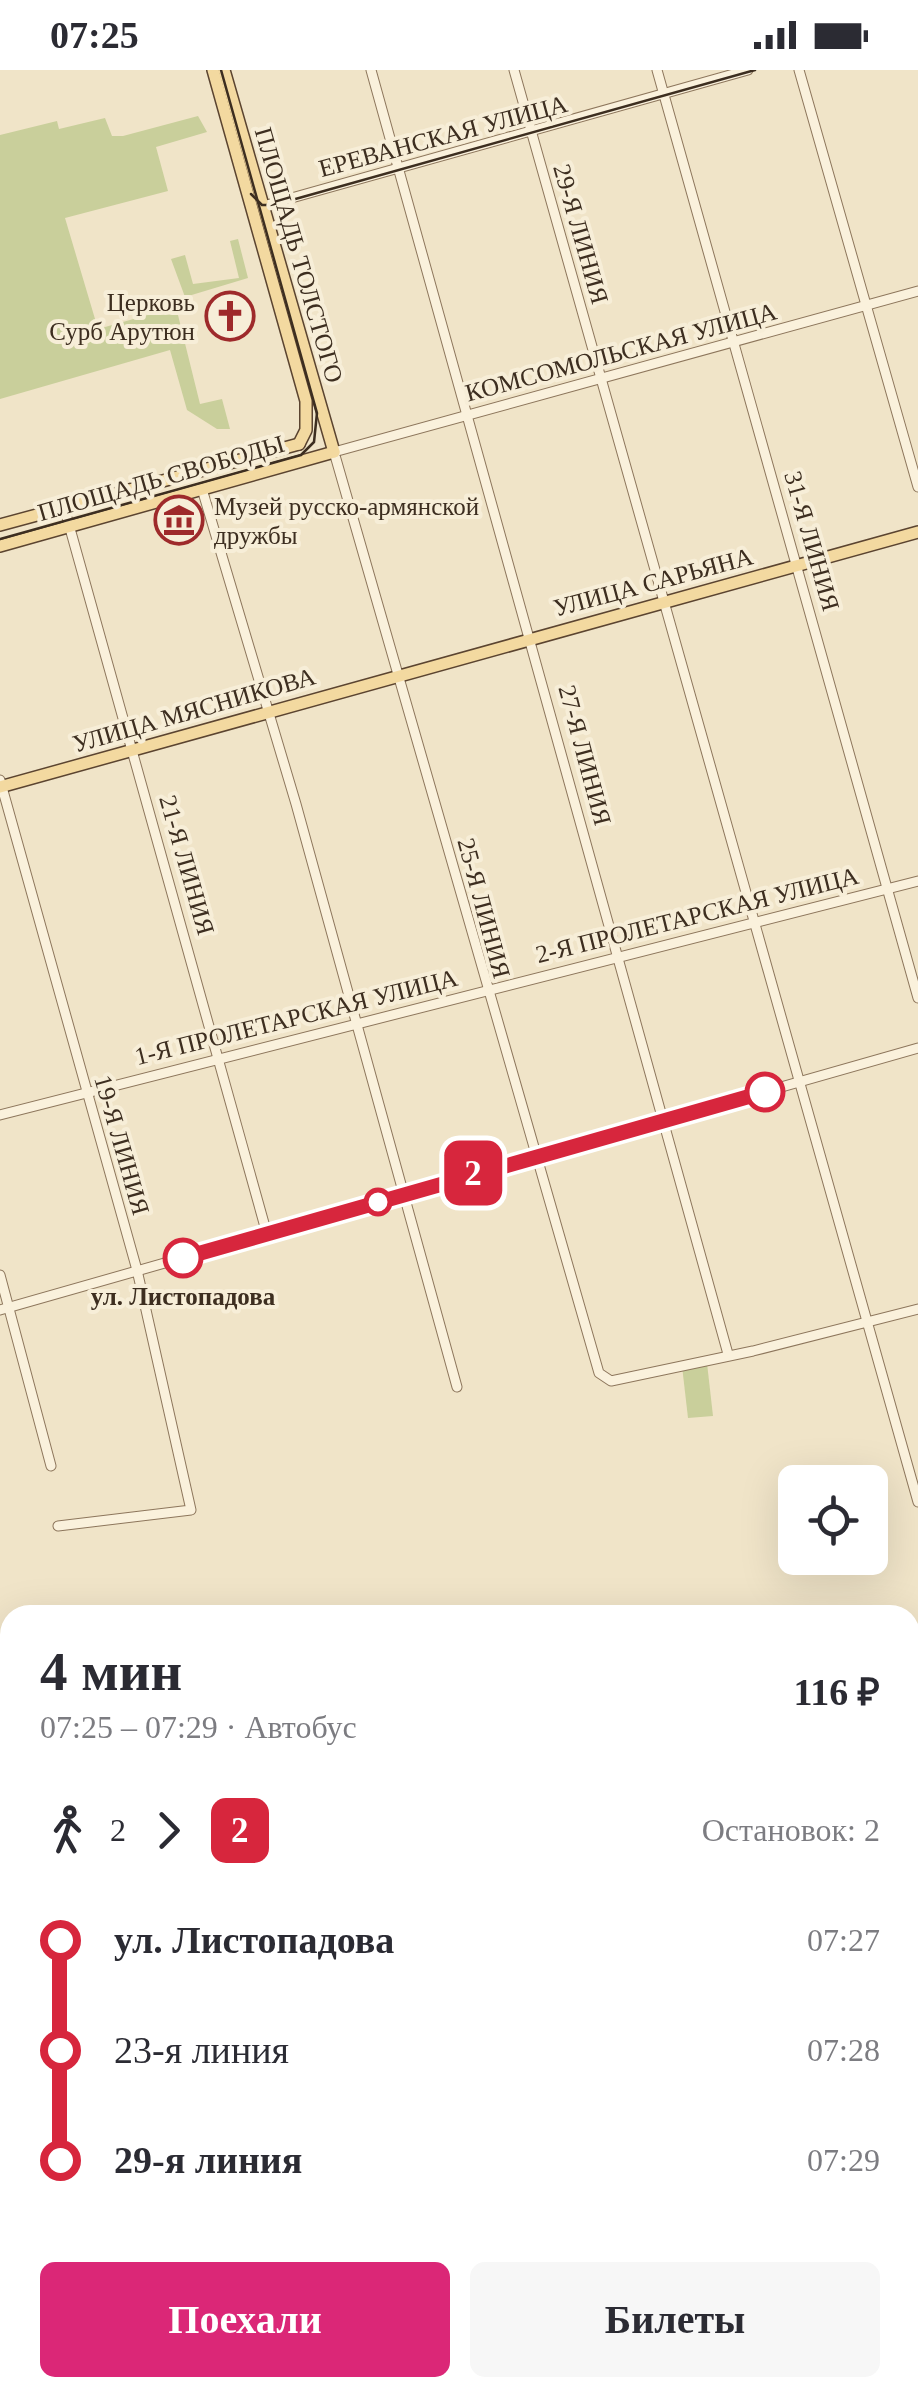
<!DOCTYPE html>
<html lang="ru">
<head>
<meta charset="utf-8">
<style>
	body { margin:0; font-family:Georgia,serif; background:#f7f7f7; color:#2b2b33; height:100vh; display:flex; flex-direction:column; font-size:38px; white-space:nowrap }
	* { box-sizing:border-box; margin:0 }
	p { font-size:32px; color:#7c7c81 }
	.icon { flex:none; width:55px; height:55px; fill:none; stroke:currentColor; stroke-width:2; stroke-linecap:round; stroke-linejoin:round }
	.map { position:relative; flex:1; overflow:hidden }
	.details { position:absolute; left:0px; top:1535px; width:920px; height:792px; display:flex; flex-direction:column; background:#fff; border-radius:30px 30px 0 0; box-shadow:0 10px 40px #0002 }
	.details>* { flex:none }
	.badge { padding:0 20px; border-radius:15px; font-size:35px; line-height:65px }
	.controls { position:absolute; left:778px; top:1395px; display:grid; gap:20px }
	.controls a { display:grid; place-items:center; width:110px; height:110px; border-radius:15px; background:#fff; box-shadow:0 10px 40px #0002; font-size:50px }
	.map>.badge { position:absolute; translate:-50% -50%; box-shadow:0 0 0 5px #fff }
	.legs { display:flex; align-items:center; gap:15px; height:110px; padding:0 40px; font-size:32px }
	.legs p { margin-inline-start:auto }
	.head { display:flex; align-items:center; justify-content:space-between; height:170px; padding:0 40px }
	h1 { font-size:55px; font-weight:600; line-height:75px }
	.cta { display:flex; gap:20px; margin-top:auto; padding:20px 40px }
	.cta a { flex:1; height:115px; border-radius:15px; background:#db2777; color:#fff; font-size:40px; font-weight:600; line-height:115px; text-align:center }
	.cta a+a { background:#f7f7f7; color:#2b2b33 }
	ul { padding:0 40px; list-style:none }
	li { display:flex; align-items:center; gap:35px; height:110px; font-size:38px }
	li i { display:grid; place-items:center; width:15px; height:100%; margin:0 12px; background:currentColor }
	li i::after { content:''; width:25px; height:25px; margin:-12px; border:8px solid; border-radius:50%; background:#fff }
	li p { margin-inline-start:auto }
	li:first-child i { background:linear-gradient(#0000 50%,currentColor 0) }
	li:last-child i { background:linear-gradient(currentColor 50%,#0000 0) }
	.status { display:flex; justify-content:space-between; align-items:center; height:70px; padding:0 50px; background:#fff; direction:ltr }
	.status svg { height:28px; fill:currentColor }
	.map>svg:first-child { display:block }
	.green { fill:#c9cf9b }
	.water { fill:#a9c4bc; stroke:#6f938a; stroke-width:2.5 }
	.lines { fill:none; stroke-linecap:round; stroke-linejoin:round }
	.minor-casing { stroke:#8d765c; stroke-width:11 }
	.major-casing { stroke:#5b4430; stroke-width:14 }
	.minor { stroke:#faf1dc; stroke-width:9 }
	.major { stroke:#f3d9a0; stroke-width:11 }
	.tram { stroke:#3d2e20; stroke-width:2.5 }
	.line-1-casing { stroke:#fff; stroke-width:22 }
	.line-1 { stroke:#d7263d; stroke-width:15 }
	.stop-1-dot { fill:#fff; stroke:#d7263d; stroke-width:5 }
	.labels { text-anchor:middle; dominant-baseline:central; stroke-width:8; stroke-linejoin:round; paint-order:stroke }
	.street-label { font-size:25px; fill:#3d2e20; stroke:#f7eed8 }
	.poi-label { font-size:25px; fill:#3d2e20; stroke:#f7eed8; text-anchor:end }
	.stop-label { font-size:25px; font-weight:bold; fill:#3d2e20; stroke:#f7eed8 }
</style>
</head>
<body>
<div class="status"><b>07:25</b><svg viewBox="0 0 49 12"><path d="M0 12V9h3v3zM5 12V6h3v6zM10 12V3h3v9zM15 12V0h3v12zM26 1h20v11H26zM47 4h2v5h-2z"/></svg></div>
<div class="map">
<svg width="918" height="2327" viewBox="0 0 918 2327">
	<rect width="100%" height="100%" fill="#f0e4c8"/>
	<g class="green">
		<path d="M198 46 207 62 156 77 168 121 65 148 98 259 176 237 200 334 222 329 230 359H217L187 340 170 280 0 329V65L57 51 59 59 105 48 112 66H123Z"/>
		<path d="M238 169 248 208 185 227 171 189 185 185 193 214 239 208 230 171Z"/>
		<path d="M707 1293 713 1346 688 1348 682 1296Z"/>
		<path d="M910 2177 918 2181V2327H0V2251L10 2248V2318H910Z"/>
	</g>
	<g class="water">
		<path d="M918 1692V1925L910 1926V1693Z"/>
		<path d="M10 1763V2037L0 2039V1765Z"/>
	</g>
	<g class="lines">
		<g class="minor-casing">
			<g id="minor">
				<path d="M371 0 728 1284"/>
				<path d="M514 0 918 1432"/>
				<path d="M657 0 918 928"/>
				<path d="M799 0 918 417"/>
				<path d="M263 136 748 0"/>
				<path d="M918 221 334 382 599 1303 611 1311 753 1281 918 1239"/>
				<path d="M202 419 296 734 457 1317"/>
				<path d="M64 437 267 1164"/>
				<path d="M0 710 137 1200 191 1440 58 1456"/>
				<path d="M0 1045 918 811"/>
				<path d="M0 1205 51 1396"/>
				<path d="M0 1240 918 978"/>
				<path d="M910 2074 918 2073"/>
				<path d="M0 2192 10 2189"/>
			</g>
		</g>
		<g class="major-casing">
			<g id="major">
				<path d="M213 0 306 331V360L299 374"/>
				<path d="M224 0 334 382"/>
				<path d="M0 455 299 374"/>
				<path d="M0 476 334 382"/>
				<path d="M0 717 918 462"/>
			</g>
		</g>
		<use href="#minor" class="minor"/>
		<use href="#major" class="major"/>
		<g class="tram">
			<path d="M251 124 262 135H274L755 0"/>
			<path d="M0 469 301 385 314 372 317 343 221 0"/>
		</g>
	</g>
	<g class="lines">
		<g class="line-1-casing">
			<path id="line-1" d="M183 1188 765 1022"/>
		</g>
		<use href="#line-1" class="line-1"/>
	</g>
	<defs>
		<g id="church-ring" transform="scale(2.5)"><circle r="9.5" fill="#f7eed8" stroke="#9e2a2b" stroke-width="1.5"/><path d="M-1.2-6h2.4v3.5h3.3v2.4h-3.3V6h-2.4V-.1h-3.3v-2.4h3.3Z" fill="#9e2a2b"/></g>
		<g id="museum-ring" transform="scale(2.5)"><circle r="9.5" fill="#f7eed8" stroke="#9e2a2b" stroke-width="1.5"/><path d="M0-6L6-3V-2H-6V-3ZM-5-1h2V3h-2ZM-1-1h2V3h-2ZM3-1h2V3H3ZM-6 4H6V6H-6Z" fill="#9e2a2b"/></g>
	</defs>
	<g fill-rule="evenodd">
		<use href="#church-ring" x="230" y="246"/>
		<use href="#museum-ring" x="179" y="450"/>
	</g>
	<g class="stop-1-dot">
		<circle cx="765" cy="1022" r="18"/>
		<circle cx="378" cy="1132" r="12"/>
		<circle cx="183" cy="1188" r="18"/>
	</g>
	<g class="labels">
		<g class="street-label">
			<text transform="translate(443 66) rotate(-15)">ЕРЕВАНСКАЯ УЛИЦА</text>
			<text transform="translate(581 164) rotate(74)">29-Я ЛИНИЯ</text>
			<text transform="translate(299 185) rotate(74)">ПЛОЩАДЬ ТОЛСТОГО</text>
			<text transform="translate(621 282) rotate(-15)">КОМСОМОЛЬСКАЯ УЛИЦА</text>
			<text transform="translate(161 408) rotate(-16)">ПЛОЩАДЬ СВОБОДЫ</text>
			<text transform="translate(812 471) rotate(74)">31-Я ЛИНИЯ</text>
			<text transform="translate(653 512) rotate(-15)">УЛИЦА САРЬЯНА</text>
			<text transform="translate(194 640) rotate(-16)">УЛИЦА МЯСНИКОВА</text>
			<text transform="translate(585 685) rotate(75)">27-Я ЛИНИЯ</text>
			<text transform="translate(187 795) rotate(74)">21-Я ЛИНИЯ</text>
			<text transform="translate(484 838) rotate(75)">25-Я ЛИНИЯ</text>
			<text transform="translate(697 845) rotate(-14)">2-Я ПРОЛЕТАРСКАЯ УЛИЦА</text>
			<text transform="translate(296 947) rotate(-14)">1-Я ПРОЛЕТАРСКАЯ УЛИЦА</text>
			<text transform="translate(122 1075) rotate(74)">19-Я ЛИНИЯ</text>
		</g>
		<g class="poi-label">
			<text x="195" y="232">Церковь<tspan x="195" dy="29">Сурб Арутюн</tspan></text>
			<text x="214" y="436" text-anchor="start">Музей русско-армянской<tspan x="214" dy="29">дружбы</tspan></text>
		</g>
		<g class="stop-label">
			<text x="183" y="1226">ул. Листопадова</text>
		</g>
	</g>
</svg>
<div class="controls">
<a><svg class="icon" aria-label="locate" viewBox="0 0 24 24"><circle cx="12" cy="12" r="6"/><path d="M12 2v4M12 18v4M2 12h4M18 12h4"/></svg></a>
</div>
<b class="badge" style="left:473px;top:1103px;background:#d7263d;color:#fff">2</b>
<section class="details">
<div class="head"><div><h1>4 мин</h1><p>07:25 – 07:29 · Автобус</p></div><b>116 ₽</b></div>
<div class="legs"><svg class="icon" aria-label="walk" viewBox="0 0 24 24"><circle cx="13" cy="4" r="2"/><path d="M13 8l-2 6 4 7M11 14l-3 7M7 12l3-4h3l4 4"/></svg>2<svg class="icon" aria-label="forward" viewBox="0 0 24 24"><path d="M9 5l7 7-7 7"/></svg><b class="badge" style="background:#d7263d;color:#fff">2</b><p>Остановок: 2</p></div>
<ul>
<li><i style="color:#d7263d"></i><b>ул. Листопадова</b><p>07:27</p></li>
<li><i style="color:#d7263d"></i><span>23-я линия</span><p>07:28</p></li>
<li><i style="color:#d7263d"></i><b>29-я линия</b><p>07:29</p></li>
</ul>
<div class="cta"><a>Поехали</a><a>Билеты</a></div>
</section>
</div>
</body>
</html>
